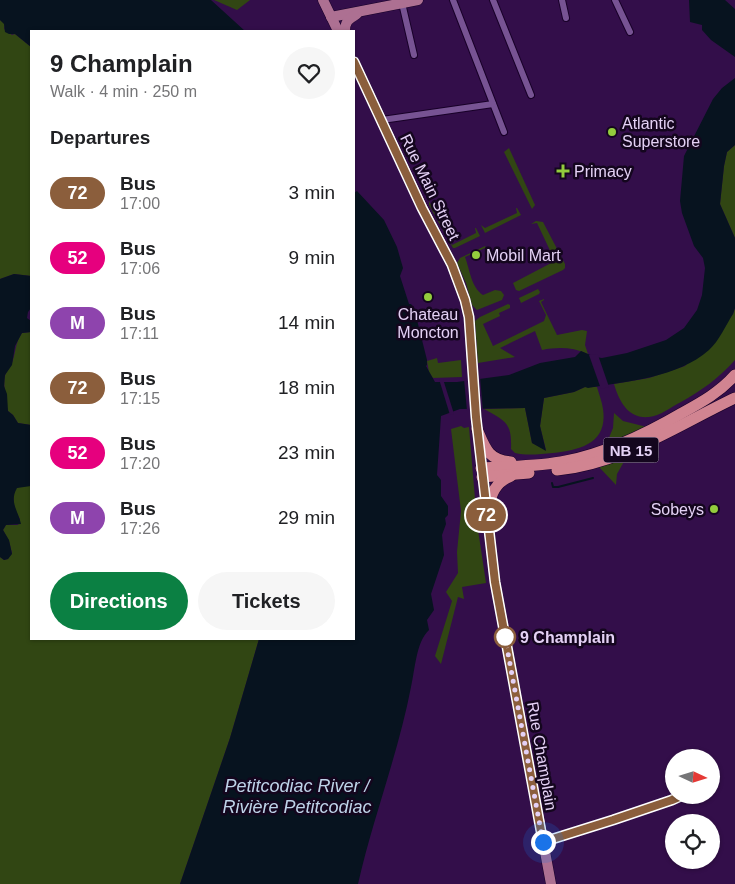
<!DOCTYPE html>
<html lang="en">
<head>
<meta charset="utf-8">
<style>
	body { margin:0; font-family:Arial,sans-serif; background:#f6f6f6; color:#202124; height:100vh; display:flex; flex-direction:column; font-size:19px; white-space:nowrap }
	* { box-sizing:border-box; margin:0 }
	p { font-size:16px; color:#757577 }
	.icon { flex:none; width:28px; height:28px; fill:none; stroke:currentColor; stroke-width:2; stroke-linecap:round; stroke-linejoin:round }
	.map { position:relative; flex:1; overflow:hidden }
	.side { position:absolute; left:30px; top:30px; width:325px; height:610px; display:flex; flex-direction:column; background:#fff; border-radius:0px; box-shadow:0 1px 4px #0004 }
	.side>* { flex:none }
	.badge { padding:0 10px; border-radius:16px; font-size:18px; line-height:32px }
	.needle { width:32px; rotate:94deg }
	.tools { position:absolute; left:665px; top:749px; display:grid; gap:10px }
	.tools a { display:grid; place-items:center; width:55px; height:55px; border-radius:50%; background:#fff; box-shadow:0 1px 4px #0004; font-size:25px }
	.you { position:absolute; width:25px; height:25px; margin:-12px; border:4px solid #fff; border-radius:50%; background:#1a73e8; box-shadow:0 0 0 8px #1a73e833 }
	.map>.badge { position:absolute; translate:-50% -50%; box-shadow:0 0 0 2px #fff }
	h2 { padding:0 20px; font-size:19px; line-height:45px }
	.round { display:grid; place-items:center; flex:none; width:52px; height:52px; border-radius:26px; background:#f6f6f6 }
	.summary { display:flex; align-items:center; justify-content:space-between; height:85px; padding:0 20px }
	h1 { font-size:24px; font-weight:700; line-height:38px }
	.cta { display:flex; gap:10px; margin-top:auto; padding:10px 20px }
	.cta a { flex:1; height:58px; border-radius:30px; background:#0b8043; color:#fff; font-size:20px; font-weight:700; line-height:58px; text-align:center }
	.cta a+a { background:#f6f6f6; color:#202124 }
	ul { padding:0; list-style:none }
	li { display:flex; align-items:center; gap:15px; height:65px; padding:0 20px }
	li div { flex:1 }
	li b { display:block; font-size:19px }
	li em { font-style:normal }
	li .badge { min-width:55px; font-weight:700; text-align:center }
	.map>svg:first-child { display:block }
	.green { fill:#314613 }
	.water { fill:#07131f }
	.pier { fill:#330e4a }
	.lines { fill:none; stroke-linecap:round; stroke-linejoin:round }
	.stream { stroke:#07131f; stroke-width:2 }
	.street-casing { stroke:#180028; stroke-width:8 }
	.primary-casing { stroke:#180028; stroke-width:11 }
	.highway-casing { stroke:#180028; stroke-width:12 }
	.street { stroke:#775393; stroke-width:6 }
	.primary { stroke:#ad7092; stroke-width:10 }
	.highway { stroke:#d18491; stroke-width:11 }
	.line-casing { stroke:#fff; stroke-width:11 }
	.line { stroke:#8b5e3c; stroke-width:8 }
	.walk { stroke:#e4d1f5; stroke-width:5; stroke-dasharray:0 9 }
	.poi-dot { fill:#93cc3d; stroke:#14061e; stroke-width:2 }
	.stop-dot { fill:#fff; stroke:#8b5e3c; stroke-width:2.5 }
	.labels { text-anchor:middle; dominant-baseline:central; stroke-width:5; stroke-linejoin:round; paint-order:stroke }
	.shield { fill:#14061e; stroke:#a694b4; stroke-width:1 }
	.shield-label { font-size:15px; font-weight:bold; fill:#e4d1f5 }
	.poi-label { font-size:16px; fill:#e4d1f5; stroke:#14061e; text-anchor:start }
	.street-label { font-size:16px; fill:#e4d1f5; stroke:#14061e }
	.stop-label { font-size:16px; font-weight:bold; fill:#e4d1f5; stroke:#14061e; text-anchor:start }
	.water-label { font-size:18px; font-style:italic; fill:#bed3e8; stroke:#14061e }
</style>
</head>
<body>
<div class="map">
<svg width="735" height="884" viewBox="0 0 735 884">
	<rect width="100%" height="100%" fill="#330e4a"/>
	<g class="green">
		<path d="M214 0H250L237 10Z"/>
		<path d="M0 20 5 24 4 29 12 35 15 34 31 47V276L14 274 0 279Z"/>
		<path d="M735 145V238L720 204 724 166 727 152Z"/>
		<path d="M509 148 535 205 532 209 504 152Z"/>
		<path d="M429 201 452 245 476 233 475 228H476L480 236 455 248H453L429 205Z"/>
		<path d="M516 208H517L521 215 485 233 481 225 485 228 517 213Z"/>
		<path d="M536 221 543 222 565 264V268L563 270 519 291 516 290 513 283 555 261 537 223 531 224Z"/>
		<path d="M485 246 488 251 485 248 465 257C470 270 471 287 483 295L495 290 501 291 504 295 502 300 477 310 472 305 466 283 457 263 460 258Z"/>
		<path d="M538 289 540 292 539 294 521 303 519 298Z"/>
		<path d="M544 299V300L541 302 557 335 582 330 587 331 585 345 588 354C572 347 558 347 542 350L535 331 500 348 515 357 478 363 475 321 480 317 508 304 510 305V308L499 313 500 316 483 324 493 346 544 321 546 315 539 301Z"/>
		<path d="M735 308V360C719 378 701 391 681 402 671 407 660 416 649 417 628 419 619 401 614 384L649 378 685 366 733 314Z"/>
		<path d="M31 332V425L18 423 13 415 8 411C6 405 3 382 5 376 6 371 11 367 12 363 16 352 15 343 22 333Z"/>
		<path d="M437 358 438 363 461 360 462 377 433 378 429 372 427 361Z"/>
		<path d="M585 387H597C599 394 602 402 603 409 608 443 581 450 553 453 541 454 527 456 515 453L511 449C512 423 506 421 484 409L525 408 532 443 546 450 540 426 544 398 574 392Z"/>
		<path d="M614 413 623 421 647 427 606 445 613 428Z"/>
		<path d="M461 426 464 428 469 427 477 523 486 583 462 587 464 599 458 597 441 664 435 656 452 601 446 592 458 573 457 552 461 511 451 429Z"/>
		<path d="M626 458 617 474 616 485 599 467Z"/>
		<path d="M23 486H31V639H259L230 738 180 884H0V557L4 560 8 559 12 553 9 541 3 530 6 525H18L20 519C14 509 11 499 16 488Z"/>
	</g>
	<g class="water">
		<path d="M0 0H211L245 31H31V47L15 34H9L5 32 4 24 0 20Z"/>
		<path d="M689 0H725L735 9V57L711 40 702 30V25L690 22Z"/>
		<path d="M735 78V145L727 152 724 166 720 204 735 238V308L733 314C726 325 719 341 709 350 677 378 628 381 588 388L585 387 574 392 544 398 540 426 546 451 532 443 525 408 460 409 441 416 437 475 441 480V496L448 506V515L445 518 446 524 442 535 444 555 431 594 434 610 427 620 429 630C416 642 415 670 411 687 398 754 373 818 358 884H180L230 738 259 639H354V193L357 191 384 220 397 247 403 268 400 276 409 304H411L414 308 427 360V365L426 366 435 382H457L509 375 540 363 575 357 581 351 595 357 602 358 627 353 666 340 684 328 697 310 702 295 705 268 703 258 694 246 682 213 680 201 684 156 713 99 722 88Z"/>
		<path d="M14 274 31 276V308L28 312 27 318 31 321V332L22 333 15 346 12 365 5 375 4 386 7 394 8 411 13 415 18 423 31 425V486L17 488C9 502 18 510 21 524L6 525 3 530 9 540 12 554 8 559 4 560 0 557V279Z"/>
	</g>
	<g class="pier">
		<path d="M595 354 598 355 609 387 601 389 589 355Z"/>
		<path d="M480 377 483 411H467L464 379Z"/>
		<path d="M439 379H443L454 414 450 415Z"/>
	</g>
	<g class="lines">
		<path class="stream" d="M552 483 553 487H558L593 478"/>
		<g class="street-casing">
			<g id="street">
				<path d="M453 0 504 132"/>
				<path d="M493 0 531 95"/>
				<path d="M562 0 566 18"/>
				<path d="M615 0 630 32"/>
				<path d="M402 3 414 55"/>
				<path d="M382 120 493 104"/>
			</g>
		</g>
		<g class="primary-casing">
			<g id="primary">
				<path d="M323 0 338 31"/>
				<path d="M331 17 418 0"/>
				<path d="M345 31C345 21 349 19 357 14"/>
				<path d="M354 62 422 207 452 265 465 300 469 317 476 417 495 582 551 884"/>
			</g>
		</g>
		<g class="highway-casing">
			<g id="highway">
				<path d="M477 429C485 448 488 460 511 462"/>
				<path d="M481 468C509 466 538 467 566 461 607 453 646 434 682 413 702 402 720 392 735 375"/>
				<path d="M557 470C621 464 678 425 735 398"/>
				<path d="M482 477 529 473"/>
				<path d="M486 514C491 497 493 483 511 476"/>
			</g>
		</g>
		<use href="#street" class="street"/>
		<use href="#primary" class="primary"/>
		<use href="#highway" class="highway"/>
	</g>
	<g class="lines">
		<g class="line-casing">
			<path id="line" d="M354 62 422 208 452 265 465 300 469 317 476 417 495 582 543 842 613 820 672 800 683 795"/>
		</g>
		<use href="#line" class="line"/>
		<path class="walk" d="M505 637 543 842"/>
	</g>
	<g class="poi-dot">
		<circle cx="612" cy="132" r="5"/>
		<path d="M560.5 163.5h5v5h5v5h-5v5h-5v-5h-5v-5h5z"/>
		<circle cx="476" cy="255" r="5"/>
		<circle cx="428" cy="297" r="5"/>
		<circle cx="714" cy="509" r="5"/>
	</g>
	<circle class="stop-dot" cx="505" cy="637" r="10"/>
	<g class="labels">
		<rect class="shield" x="603.5" y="437.5" width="55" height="25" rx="4"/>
		<g class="shield-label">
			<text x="631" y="450">NB 15</text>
		</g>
		<g class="poi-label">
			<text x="622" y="123">Atlantic<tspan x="622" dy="18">Superstore</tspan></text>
			<text x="574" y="171">Primacy</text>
			<text x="486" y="255">Mobil Mart</text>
			<text x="428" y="314" text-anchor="middle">Chateau<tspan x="428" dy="18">Moncton</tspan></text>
			<text x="704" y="509" text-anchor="end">Sobeys</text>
		</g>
		<g class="street-label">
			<text transform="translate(430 187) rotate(64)">Rue Main Street</text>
			<text transform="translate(542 756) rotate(80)">Rue Champlain</text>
		</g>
		<g class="stop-label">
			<text x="520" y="637">9 Champlain</text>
		</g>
		<g class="water-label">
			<text x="297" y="786">Petitcodiac River /<tspan x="297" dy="21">Rivière Petitcodiac</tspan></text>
		</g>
	</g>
</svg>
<div class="tools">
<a><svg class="needle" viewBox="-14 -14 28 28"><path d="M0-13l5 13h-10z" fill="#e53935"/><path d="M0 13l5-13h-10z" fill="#757577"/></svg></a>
<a><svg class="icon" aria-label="locate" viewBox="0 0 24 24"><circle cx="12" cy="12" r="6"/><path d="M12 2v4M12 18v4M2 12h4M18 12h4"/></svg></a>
</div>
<div class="you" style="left:543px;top:842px"></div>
<b class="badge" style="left:486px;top:515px;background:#8b5e3c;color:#fff">72</b>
<section class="side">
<div class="summary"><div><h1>9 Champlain</h1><p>Walk · 4 min · 250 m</p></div><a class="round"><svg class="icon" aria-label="heart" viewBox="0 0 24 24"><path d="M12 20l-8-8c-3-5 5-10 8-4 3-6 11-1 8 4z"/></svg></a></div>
<h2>Departures</h2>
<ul>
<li><span class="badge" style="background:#8b5e3c;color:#fff">72</span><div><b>Bus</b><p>17:00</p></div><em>3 min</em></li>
<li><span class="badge" style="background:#e6007e;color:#fff">52</span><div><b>Bus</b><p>17:06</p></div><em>9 min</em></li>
<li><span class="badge" style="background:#8e44ad;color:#fff">M</span><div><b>Bus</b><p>17:11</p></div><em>14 min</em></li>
<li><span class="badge" style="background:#8b5e3c;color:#fff">72</span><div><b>Bus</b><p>17:15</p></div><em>18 min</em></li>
<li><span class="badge" style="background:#e6007e;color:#fff">52</span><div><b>Bus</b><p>17:20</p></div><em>23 min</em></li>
<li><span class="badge" style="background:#8e44ad;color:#fff">M</span><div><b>Bus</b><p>17:26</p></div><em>29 min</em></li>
</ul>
<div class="cta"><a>Directions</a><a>Tickets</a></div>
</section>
</div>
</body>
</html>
